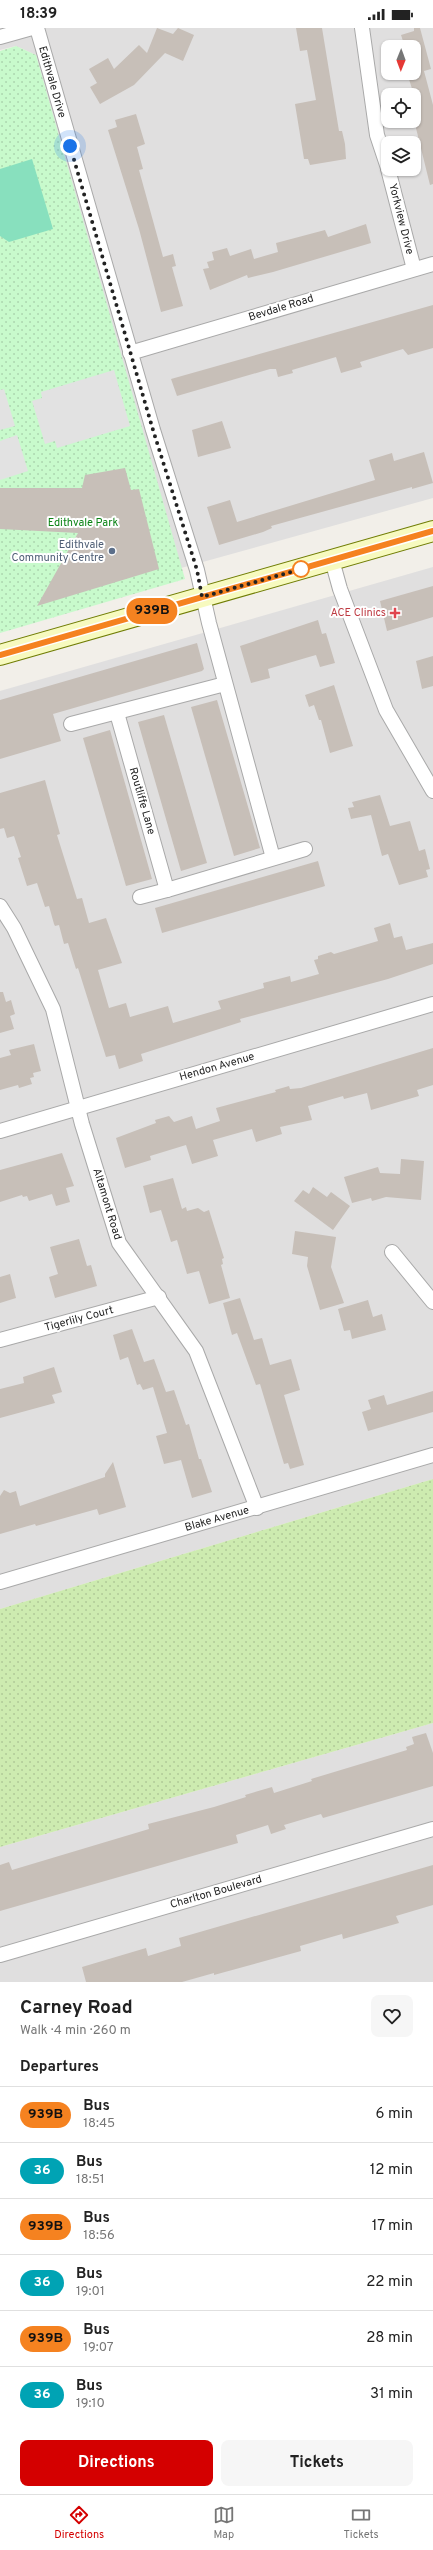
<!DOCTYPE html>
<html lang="en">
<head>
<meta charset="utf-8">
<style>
	body { margin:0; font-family:Overpass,sans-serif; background:#f6f6f6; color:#222; height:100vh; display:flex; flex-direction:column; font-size:15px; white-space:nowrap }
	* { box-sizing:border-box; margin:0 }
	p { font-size:13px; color:#767676 }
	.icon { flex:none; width:22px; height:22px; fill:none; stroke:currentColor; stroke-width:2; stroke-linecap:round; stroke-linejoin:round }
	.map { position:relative; height:1954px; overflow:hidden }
	.details { display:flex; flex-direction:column; background:#fff; flex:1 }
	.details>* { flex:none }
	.badge { padding:0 8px; border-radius:13px; font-size:14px; line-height:26px }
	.needle { width:26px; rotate:181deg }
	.fabs { position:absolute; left:381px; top:12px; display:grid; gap:8px }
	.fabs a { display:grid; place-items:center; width:40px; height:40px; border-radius:8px; background:#fff; box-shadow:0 1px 3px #0004; font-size:20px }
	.you { position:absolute; width:20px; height:20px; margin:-10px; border:3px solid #fff; border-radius:50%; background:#1a73e8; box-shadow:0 0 0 6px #1a73e833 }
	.map>.badge { position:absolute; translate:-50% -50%; box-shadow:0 0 0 2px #fff }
	h2 { padding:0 20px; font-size:15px; line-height:36px }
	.round { display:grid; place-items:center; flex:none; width:42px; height:42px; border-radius:8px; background:#f6f6f6 }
	.headline { display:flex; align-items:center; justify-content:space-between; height:68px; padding:0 20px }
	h1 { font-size:19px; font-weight:700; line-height:30px }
	.primary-button { display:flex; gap:8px; margin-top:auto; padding:8px 20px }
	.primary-button a { flex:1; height:46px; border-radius:8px; background:#d40000; color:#fff; font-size:16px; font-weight:700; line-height:46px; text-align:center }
	.primary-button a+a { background:#f6f6f6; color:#222 }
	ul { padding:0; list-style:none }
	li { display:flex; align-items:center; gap:12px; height:56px; padding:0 20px; border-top:1px solid #e0e0e0 }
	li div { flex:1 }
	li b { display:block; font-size:15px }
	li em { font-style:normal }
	li .badge { min-width:44px; font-weight:700; text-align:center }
	.status { display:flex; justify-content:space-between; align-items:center; height:28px; padding:0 20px; background:#fff; direction:ltr }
	.status svg { height:11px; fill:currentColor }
	.dock { display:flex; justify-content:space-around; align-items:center; height:56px; border-top:1px solid #e0e0e0; background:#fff; font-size:11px; color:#767676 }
	.dock a { display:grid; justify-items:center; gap:2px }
	.dock .selected { color:#d40000 }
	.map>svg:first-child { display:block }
	.residential { fill:#e0dfdf; fill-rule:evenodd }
	.grass { fill:url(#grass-dots) }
	.park { fill:url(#park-dots) }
	.pitch { fill:#88e0be }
	.parking { fill:#e2e2e2 }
	.building { fill:#c7bfb8 }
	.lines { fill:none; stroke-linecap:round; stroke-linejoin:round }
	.street-casing { stroke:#a9a9a9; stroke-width:16 }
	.secondary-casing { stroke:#707d05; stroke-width:22 }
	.street { stroke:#fff; stroke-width:14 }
	.secondary { stroke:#f7fabf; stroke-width:20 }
	.line-casing { stroke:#fff; stroke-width:9 }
	.line { stroke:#f58220; stroke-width:6 }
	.walk { stroke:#222; stroke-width:4; stroke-dasharray:0 7.2 }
	.service-dot { fill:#5c6f8a; stroke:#fff; stroke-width:1.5 }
	.stop-dot { fill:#fff; stroke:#f58220; stroke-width:2 }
	.health-dot { fill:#e0444e; stroke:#fff; stroke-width:1.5 }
	.labels { text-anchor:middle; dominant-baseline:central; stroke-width:4; stroke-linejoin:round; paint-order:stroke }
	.street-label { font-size:11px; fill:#222; stroke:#fff }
	.park-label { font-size:11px; fill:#0c8416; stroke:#fff }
	.service-label { font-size:11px; fill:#4e5e75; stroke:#fff; text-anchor:end }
	.health-label { font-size:11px; fill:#be3a42; stroke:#fff; text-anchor:end }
</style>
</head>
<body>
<div class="status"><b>18:39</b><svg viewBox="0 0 49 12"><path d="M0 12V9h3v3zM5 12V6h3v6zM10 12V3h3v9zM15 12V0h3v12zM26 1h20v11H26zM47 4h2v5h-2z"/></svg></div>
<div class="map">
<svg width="433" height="1954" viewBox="0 0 433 1954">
	<defs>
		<pattern id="grass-dots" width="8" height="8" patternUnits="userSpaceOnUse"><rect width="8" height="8" fill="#cdebb0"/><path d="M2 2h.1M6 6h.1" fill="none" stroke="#b0c997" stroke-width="1.8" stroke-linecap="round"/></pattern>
		<pattern id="park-dots" width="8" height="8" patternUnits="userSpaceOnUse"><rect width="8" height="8" fill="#c8facc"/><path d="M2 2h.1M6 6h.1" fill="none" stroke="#acd6af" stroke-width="1.8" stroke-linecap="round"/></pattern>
	</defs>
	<rect width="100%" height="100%" fill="#f2efe9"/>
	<g class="residential">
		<path d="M0 0H433V470L181 540 36 27 16 18 0 22ZM388 19H414V45H388ZM388 67H414V93H388ZM388 115H414V141H388Z"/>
		<path d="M433 539V1451L0 1581V663Z"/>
		<path d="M433 1695V1954H0V1819Z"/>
	</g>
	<path class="grass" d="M433 1451V1695L0 1819V1581Z"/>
	<path class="park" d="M16 18 36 27 185 551 0 605V23Z"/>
	<path class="pitch" d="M32 131 53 201 9 214 0 208V141Z"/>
	<g class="parking">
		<path d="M114 342 130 398 57 420 55 413 45 416 32 373 42 370 41 364Z"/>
		<path d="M4 361 15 398 0 402V362Z"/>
		<path d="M17 407 28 443 0 452V413Z"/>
	</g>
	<g class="building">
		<path d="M157 0 173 6 178 0 194 7 183 33 165 25 134 57 100 76 90 59 97 55 89 41 108 30 114 41 139 17 147 25Z"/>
		<path d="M296 0H322L339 103H342L345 116 346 131 310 137 308 131H304L295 76 316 72 307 22 300 23Z"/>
		<path d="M414 0H420L431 41 424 43 433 77V156L430 157 414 92V67L407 45H414V19H405L401 7 414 3Z"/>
		<path d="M136 86 145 116 137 119 143 141 139 142 163 229 173 226 176 238 172 239 183 278 161 284 139 201 108 102 117 99 115 92Z"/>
		<path d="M366 196 371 215 273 244 248 250 247 247 210 262 203 241 209 240 207 234 214 232 212 224 227 220 230 228 251 221 254 231 278 224 276 215 325 202 328 209Z"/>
		<path d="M433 277V320L408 327 403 321 360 334 362 339 341 345 336 329 292 342 293 345 278 349 276 341H270L177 368 171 351Z"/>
		<path d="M222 393 231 420 198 429 192 402Z"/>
		<path d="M424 424 433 455 412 461V459L271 498 272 500 263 504 219 517 207 479 230 472 237 494 375 452 369 432 392 425 394 433Z"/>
		<path d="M125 440 131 462 139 461 159 541 37 578 78 505 0 501V460H82L85 447Z"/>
		<path d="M433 558V589L387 603 380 573Z"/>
		<path d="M318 592 322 606 326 605 335 635 320 639 316 627 309 629 268 641 270 650 251 655 240 618Z"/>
		<path d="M197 615 204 641 202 643 53 686 61 713 0 731V672Z"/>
		<path d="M433 628V658L422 661 416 633Z"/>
		<path d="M334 657 353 718 330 725 321 692H319L314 677 309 679 305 667Z"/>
		<path d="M217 672 260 820 234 828 191 679Z"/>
		<path d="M164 687 207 835 181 843 138 694Z"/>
		<path d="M110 702 152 851 126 858 83 710Z"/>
		<path d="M45 752 60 806 57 807 77 871 82 870 89 895 106 890 122 935 98 942 109 980 126 975 130 989 168 978 173 995 221 981 218 973 264 960 263 955 290 948 291 954 319 946 314 932 318 931V928L331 924 334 926 378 913 374 900 390 895 394 910 402 908 406 922 433 915V936L388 951 240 991 241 994 141 1026 143 1033 119 1041 115 1027 106 1029 78 940 76 941 68 915 64 916 59 897 55 898 54 896 49 878 45 879 37 855 27 858 18 830 21 829 14 808 7 810 4 800 0 801V765Z"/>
		<path d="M380 767 390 798 410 793 419 823 425 821 430 841 426 842 428 849 399 857 388 826 382 828 371 787 351 791 348 780 354 779 352 774Z"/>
		<path d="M318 833 325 858 322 859 162 905 155 880Z"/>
		<path d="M0 964H3L6 974 11 972 15 986 10 988 14 1001 0 1005Z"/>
		<path d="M34 1016 41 1043 33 1045 34 1049 30 1050 32 1056 19 1060 18 1057 0 1062V1030L11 1027 9 1022Z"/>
		<path d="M433 1020V1057L417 1062 419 1068 371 1082 367 1065 344 1071 343 1068 308 1078 312 1092 280 1099 282 1106 256 1114 252 1101 213 1112 218 1128 192 1136 186 1117 150 1128 151 1132 125 1140 116 1110 156 1095 155 1092 169 1088 174 1094 192 1088 196 1101 220 1093 216 1080 276 1064 275 1062 289 1058 290 1061 301 1060Z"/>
		<path d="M62 1125 74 1158 66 1160 70 1174 56 1178 52 1166 29 1173 27 1168 23 1169 22 1167 0 1174V1142Z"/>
		<path d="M401 1131 424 1133 421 1172 386 1169 372 1173 371 1170 352 1175 344 1149 378 1139 380 1145 400 1146Z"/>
		<path d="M173 1150 182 1181 186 1179 187 1183 198 1180 204 1184 209 1182 224 1230 222 1231 223 1236 221 1237 230 1270 209 1276 199 1243 187 1246 177 1212 171 1214 161 1182 150 1185 143 1158Z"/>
		<path d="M313 1159 327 1169 331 1164 350 1178 333 1202 294 1173 303 1162 309 1166Z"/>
		<path d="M295 1203 336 1209 331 1239 344 1275 320 1282 307 1238 308 1229 292 1226Z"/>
		<path d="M79 1211 87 1238 91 1237 97 1258 55 1270 49 1249 58 1246 50 1219Z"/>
		<path d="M10 1246 16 1270 0 1275V1249Z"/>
		<path d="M240 1270 254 1312 262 1310 270 1337 291 1331 300 1362 284 1367 304 1437 290 1441 288 1435 284 1436 260 1356 256 1357 237 1305 232 1307 223 1275Z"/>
		<path d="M368 1272 373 1289 382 1286 386 1302 352 1311 350 1302 344 1303 338 1281Z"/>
		<path d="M132 1301 144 1334 154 1331 166 1364 174 1362 186 1397 189 1396 199 1431H201L212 1464 192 1470 181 1432 164 1436 156 1408 167 1405 153 1359 143 1362 140 1356 137 1357 128 1329 120 1332 113 1307Z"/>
		<path d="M54 1339 62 1364 52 1367 55 1375 0 1390V1361L24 1355 23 1349Z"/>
		<path d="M433 1363V1384L368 1403 362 1384 371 1381 368 1372 384 1367 387 1377Z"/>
		<path d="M113 1434 126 1479 99 1487 97 1481 36 1498 35 1496 0 1506V1468L4 1462 10 1465 16 1463 20 1478 105 1449V1446Z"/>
		<path d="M426 1705 433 1725V1758L323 1790 321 1786 284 1797 286 1801 271 1806 268 1797 236 1807 238 1815 0 1883V1837L9 1834 12 1842 149 1801 148 1796 214 1779 246 1769 245 1767 272 1759 274 1765 312 1753 311 1751 407 1722 406 1719 414 1716 412 1709Z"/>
		<path d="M433 1837V1877L396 1888 399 1895 343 1911 342 1906 300 1918 301 1923 214 1947V1945L182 1954H86L82 1939 146 1920 148 1928 181 1918 179 1910Z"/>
	</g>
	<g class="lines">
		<g class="street-casing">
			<g id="street">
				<path d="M37 0 153 402 197 542 209 595 273 830"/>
				<path d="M362 0 377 107 388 140"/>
				<path d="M0 9 32 0"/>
				<path d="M388 141 414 241"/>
				<path d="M130 325 433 236"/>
				<path d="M332 532 340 561 386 682 433 763"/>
				<path d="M117 685 167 862 305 821"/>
				<path d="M71 696 225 656"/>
				<path d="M140 869 167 862"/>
				<path d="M0 878 14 900 53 981 82 1096 119 1215 196 1323 257 1480"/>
				<path d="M0 1103 433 976"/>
				<path d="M392 1224 433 1274"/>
				<path d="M0 1312 159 1269"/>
				<path d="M0 1554 433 1427"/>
				<path d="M0 1927 433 1801"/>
			</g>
		</g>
		<g class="secondary-casing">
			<path id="secondary" d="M0 627 433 503"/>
		</g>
		<use href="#street" class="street"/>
		<use href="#secondary" class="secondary"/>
	</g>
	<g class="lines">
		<g class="line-casing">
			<path id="line" d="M0 627 433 503"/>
		</g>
		<use href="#line" class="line"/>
		<path class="walk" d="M70 118 153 402 197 542 202 569 305 540 301 541"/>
	</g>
	<circle class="service-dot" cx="112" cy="523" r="4"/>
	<circle class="stop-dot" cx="301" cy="541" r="8"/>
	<path class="health-dot" d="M393 579h4v4h4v4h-4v4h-4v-4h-4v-4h4z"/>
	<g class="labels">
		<g class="street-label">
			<text transform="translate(52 54) rotate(74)">Edithvale Drive</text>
			<text transform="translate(401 191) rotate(76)">Yorkview Drive</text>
			<text transform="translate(281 280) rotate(-17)">Bevdale Road</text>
			<text transform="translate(142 773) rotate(74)">Routliffe Lane</text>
			<text transform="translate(217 1039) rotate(-16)">Hendon Avenue</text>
			<text transform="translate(107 1176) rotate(73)">Altamont Road</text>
			<text transform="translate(79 1291) rotate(-15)">Tigerlily Court</text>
			<text transform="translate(217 1491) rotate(-16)">Blake Avenue</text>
			<text transform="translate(216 1864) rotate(-16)">Charlton Boulevard</text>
		</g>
		<g class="park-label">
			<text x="83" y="495">Edithvale Park</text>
		</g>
		<g class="service-label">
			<text x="104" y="517">Edithvale<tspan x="104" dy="13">Community Centre</tspan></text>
		</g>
		<g class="health-label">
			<text x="386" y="585">ACE Clinics</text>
		</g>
	</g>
</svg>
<div class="fabs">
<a><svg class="needle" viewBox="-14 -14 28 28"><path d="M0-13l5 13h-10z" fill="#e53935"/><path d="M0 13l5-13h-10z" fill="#767676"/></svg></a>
<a><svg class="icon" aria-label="locate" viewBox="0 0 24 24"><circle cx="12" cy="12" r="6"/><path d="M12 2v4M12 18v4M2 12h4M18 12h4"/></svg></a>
<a><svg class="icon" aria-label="layers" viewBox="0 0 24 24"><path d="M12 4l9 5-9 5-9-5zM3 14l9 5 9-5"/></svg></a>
</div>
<div class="you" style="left:70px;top:118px"></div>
<b class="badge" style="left:152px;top:583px;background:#f58220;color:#111">939B</b>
</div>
<section class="details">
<div class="headline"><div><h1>Carney Road</h1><p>Walk · 4 min · 260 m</p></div><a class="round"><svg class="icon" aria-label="heart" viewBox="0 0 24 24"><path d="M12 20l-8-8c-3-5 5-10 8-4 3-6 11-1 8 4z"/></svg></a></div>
<h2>Departures</h2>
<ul>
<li><span class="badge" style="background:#f58220;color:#111">939B</span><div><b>Bus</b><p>18:45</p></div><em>6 min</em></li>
<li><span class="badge" style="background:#00a3b4;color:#fff">36</span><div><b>Bus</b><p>18:51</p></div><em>12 min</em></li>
<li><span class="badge" style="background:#f58220;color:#111">939B</span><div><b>Bus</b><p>18:56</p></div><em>17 min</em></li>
<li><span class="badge" style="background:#00a3b4;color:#fff">36</span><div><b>Bus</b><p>19:01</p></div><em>22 min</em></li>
<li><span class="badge" style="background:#f58220;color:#111">939B</span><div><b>Bus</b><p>19:07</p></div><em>28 min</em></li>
<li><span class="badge" style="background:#00a3b4;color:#fff">36</span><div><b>Bus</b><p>19:10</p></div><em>31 min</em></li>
</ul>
<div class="primary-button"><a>Directions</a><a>Tickets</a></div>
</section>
<nav class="dock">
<a class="selected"><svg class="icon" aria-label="directions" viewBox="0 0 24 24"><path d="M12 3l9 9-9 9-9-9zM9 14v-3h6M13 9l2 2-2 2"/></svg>Directions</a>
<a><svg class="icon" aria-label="map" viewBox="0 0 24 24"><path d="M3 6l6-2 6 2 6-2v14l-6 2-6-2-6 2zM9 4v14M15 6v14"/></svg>Map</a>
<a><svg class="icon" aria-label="tickets" viewBox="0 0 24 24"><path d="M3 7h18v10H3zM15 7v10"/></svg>Tickets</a>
</nav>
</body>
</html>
